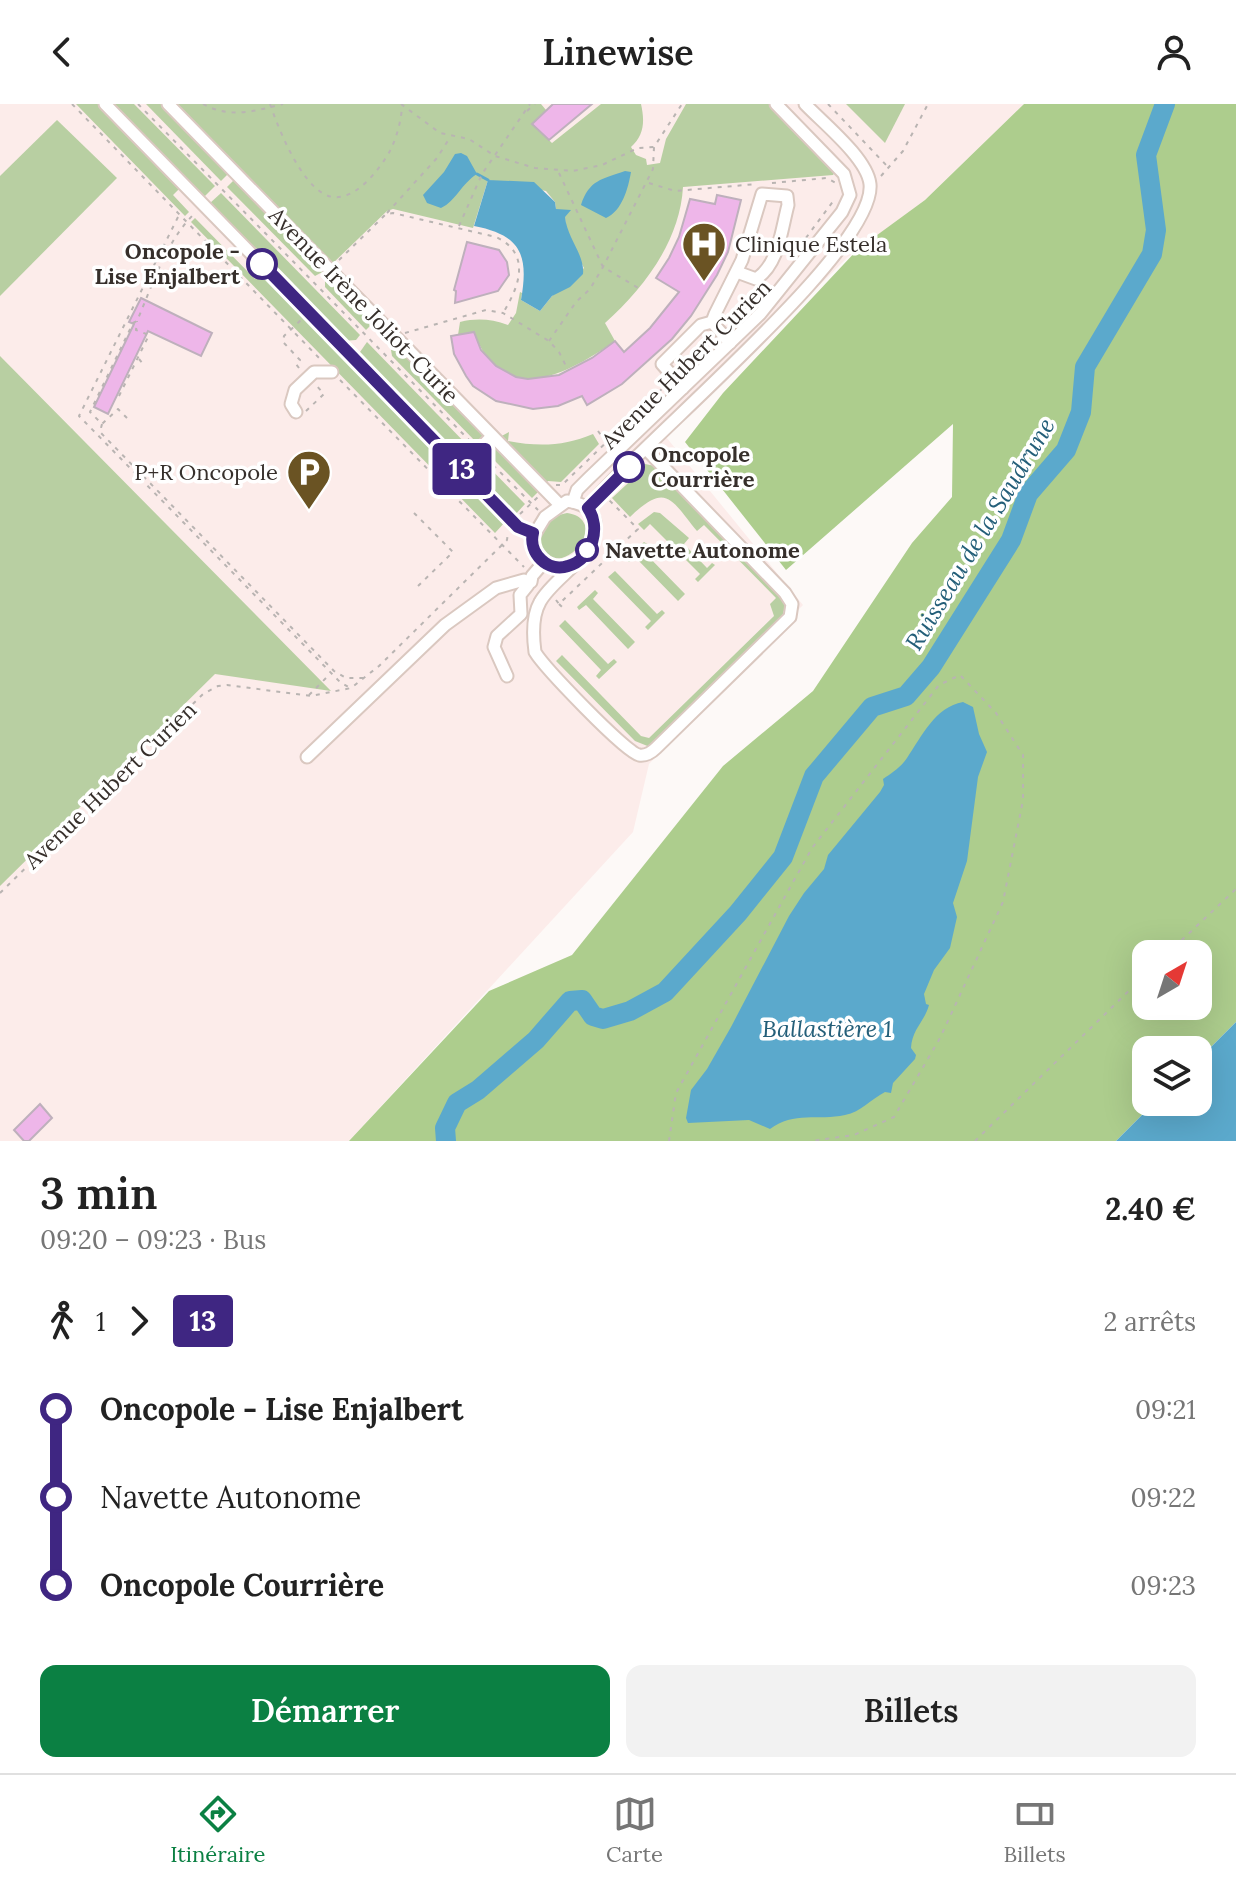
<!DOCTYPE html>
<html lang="fr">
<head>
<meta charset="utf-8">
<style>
	body { margin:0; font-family:Lora,serif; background:#f2f2f2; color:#222; height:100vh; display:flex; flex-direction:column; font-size:30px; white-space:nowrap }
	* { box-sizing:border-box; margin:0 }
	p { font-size:26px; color:#767676 }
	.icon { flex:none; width:44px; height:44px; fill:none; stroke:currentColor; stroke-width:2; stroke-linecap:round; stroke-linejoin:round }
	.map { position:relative; height:1037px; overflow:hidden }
	.drawer { display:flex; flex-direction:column; background:#fff; flex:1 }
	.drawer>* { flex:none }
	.badge { padding:0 16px; border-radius:6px; font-size:28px; line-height:52px }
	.needle { width:52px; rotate:39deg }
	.fabs { position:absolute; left:1132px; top:836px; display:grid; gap:16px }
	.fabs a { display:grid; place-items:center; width:80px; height:80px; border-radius:16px; background:#fff; box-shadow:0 8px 32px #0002; font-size:40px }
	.map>.badge { position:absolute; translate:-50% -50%; box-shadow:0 0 0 4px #fff }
	.legs { display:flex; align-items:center; gap:12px; height:88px; padding:0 40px; font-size:26px }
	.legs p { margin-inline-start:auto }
	.headline { display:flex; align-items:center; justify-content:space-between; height:136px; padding:0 40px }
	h1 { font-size:44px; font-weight:600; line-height:60px }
	.cta { display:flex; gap:16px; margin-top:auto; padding:16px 40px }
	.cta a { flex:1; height:92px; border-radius:16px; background:#0b8043; color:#fff; font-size:32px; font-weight:600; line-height:92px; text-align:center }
	.cta a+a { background:#f2f2f2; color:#222 }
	ul { padding:0 40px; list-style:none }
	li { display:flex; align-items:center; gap:28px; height:88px; font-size:30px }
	li i { display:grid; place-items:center; width:12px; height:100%; margin:0 10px; background:currentColor }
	li i::after { content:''; width:20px; height:20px; margin:-10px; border:6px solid; border-radius:50%; background:#fff }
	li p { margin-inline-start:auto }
	li:first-child i { background:linear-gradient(#0000 50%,currentColor 0) }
	li:last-child i { background:linear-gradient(currentColor 50%,#0000 0) }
	header { display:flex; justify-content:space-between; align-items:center; height:104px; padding:0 40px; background:#fff; font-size:36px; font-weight:600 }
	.menu { display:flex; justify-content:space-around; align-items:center; height:112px; border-top:2px solid #e0e0e0; background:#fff; font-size:22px; color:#767676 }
	.menu a { display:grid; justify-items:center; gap:4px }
	.menu .on { color:#0b8043 }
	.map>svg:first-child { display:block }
	.industrial { fill:#fcecea }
	.green { fill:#b8cfa2 }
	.forest { fill:#adcd8d; fill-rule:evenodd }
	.water { fill:#5ba9cc }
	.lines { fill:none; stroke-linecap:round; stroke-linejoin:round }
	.stream { stroke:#5ba9cc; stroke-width:3 }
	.river { stroke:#5ba9cc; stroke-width:20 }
	.building { fill:#eeb6e9; stroke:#beb0bc; stroke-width:2 }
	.minor-casing { stroke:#dac8c0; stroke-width:15 }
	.path { stroke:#b9b4b2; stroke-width:2; stroke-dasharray:4 6; stroke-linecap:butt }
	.minor { stroke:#fff; stroke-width:11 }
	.line-1-casing { stroke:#fff; stroke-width:18 }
	.line-1 { stroke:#3f2682; stroke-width:12 }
	.stop-1-dot { fill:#fff; stroke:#3f2682; stroke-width:4 }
	.labels { text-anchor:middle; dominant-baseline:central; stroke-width:7; stroke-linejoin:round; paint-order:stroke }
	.poi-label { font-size:22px; fill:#362f2b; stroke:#fff; text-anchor:start }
	.stop-label { font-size:22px; font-weight:bold; fill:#362f2b; stroke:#fff; text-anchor:start }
	.street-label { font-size:22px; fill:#362f2b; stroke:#fff }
	.water-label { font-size:24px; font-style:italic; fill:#245f79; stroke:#fff }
</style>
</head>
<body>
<header><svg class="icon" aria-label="back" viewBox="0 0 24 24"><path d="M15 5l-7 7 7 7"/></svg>Linewise<svg class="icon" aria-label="person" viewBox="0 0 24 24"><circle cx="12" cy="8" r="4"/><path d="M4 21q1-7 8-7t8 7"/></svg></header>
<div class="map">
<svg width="1236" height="1037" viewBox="0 0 1236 1037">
	<rect width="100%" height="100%" fill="#fdf9f7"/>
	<path class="industrial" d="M0 0H1024L925 96 848 153 666 333 803 501 649 660 633 728 349 1037H0Z"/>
	<g class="green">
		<path d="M76 0H98L180 84 173 91 189 108 185 112Z"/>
		<path d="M111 0H134L215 82 203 94Z"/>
		<path d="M146 0H163L230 68 221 77Z"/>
		<path d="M172 0H541L546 6 532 20 552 39 601 0H641C645 18 644 31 631 43L636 51 646 55 647 61 660 59 666 35 686 0H769L835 68 833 71 683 83C680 137 644 184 605 219L615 237C567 271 502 305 474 228L458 231 460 218C477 214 491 215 508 221L516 209 520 188 522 189 521 196 540 207 552 192 584 164 566 129 565 113 556 105 555 98 546 87 488 76 473 124 393 105 387 107 330 162Z"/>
		<path d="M846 0H905L885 39Z"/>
		<path d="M57 16 117 74 0 192V72Z"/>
		<path d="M236 74 326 166 315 172 227 83Z"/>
		<path d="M221 89 360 231 356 236 343 237 209 100Z"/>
		<path d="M195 114 255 175 262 168 506 417 495 429 191 118Z"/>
		<path d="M330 171 375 217 366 226 325 183V177Z"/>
		<path d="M367 238 472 346 465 351 456 352 361 255 360 248Z"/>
		<path d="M397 240 487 331 478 340 392 252 391 246Z"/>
		<path d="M0 252 331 587 215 570 0 782Z"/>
		<path d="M509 328 508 337C539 343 565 342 593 330L599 340 561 378 548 377 544 381 498 334Z"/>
		<path d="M493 338 540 386 532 394 485 347Z"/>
		<path d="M479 353 525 400 514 412 473 370 472 361Z"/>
		<path d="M645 360 655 362 784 496 785 503 781 516 650 643 635 637 556 557 562 551 641 632 649 634 774 512 770 500 776 494 704 421 697 427C671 396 667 377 630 413L612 394 640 368 637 363Z"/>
		<path d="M654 408 660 409 689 434 684 440 707 464 712 459 715 461 698 478 695 475 700 470 650 420 644 426 638 420Z"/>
		<path d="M567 409C583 411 589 422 585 437 540 487 521 418 567 409Z"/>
		<path d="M644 438 647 440 642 446 685 490 678 497 635 453 629 458 626 455Z"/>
		<path d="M615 467 657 510 662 506 665 509 648 526 645 523 651 517 608 473Z"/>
		<path d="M595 486 598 489 593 495 635 538 628 545 586 501 579 506 577 503Z"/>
		<path d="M565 516 608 560 614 555 617 558 599 575 596 572 601 566 559 522Z"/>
	</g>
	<path class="forest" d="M1024 0H1236V918L1198 956V946H1146V998H1155L1116 1037H349L489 887 572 851 723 662 813 587 912 439 952 393 953 320 786 466 685 338 723 289 858 145 925 96ZM1146 850H1198V902H1146Z"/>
	<g class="water">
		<path d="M461 49 467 52 477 70C462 79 456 97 441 104L427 99 423 91 444 68 455 50Z"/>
		<path d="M625 67 631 68C628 85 622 107 606 114L581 101C589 76 602 75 625 67Z"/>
		<path d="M488 76 534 78 555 98 556 105 571 106 565 113C567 134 585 151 583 170L570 183 552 192 540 207 521 196C529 151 521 131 474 122Z"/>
		<path d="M963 598 973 603 979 630 987 648 978 673 967 757 953 799 957 813 950 844 934 866 924 890 926 900 929 901C925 917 912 925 911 944L916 951 915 955 893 979 891 989 885 988C871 995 861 1008 845 1011 818 1017 794 1007 770 1025L749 1016 688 1019 686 1014 691 986 707 965 731 923 789 812 804 789 824 765 828 751 880 688 884 681 883 675C892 669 900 664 907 654 922 632 935 603 963 598Z"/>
		<path d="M1236 918V1037H1116L1155 998H1198V956Z"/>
	</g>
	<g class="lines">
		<path class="stream" d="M477 70 488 76"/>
		<path class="river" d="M446 1037 445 1024 457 999 478 986 536 936 570 897 582 896 593 912 603 915 630 907 665 888 738 809 783 753 814 672 872 603 906 592 931 563 1011 436 1028 390 1066 346 1081 308 1085 263 1152 150 1156 126 1146 51 1165 0"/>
	</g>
	<g class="building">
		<path d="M553 0H592L549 36 532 20Z"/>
		<path d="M717 91 741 96 728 148 717 171 691 212 672 235 622 280 587 301 582 292 558 302 533 305 496 297 473 282 466 272 454 250 451 232 474 228 481 246 496 262 516 273 528 275 559 271 592 254 615 237 624 248 650 224 679 188 656 174 669 154 679 133 690 95 715 100Z"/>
		<path d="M467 138 499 146 507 158 509 171 498 187 455 199 456 187 454 186Z"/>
		<path d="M141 194 212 229 201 252 148 227 108 310 94 303 134 220 129 218Z"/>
		<path d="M40 1000 52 1014 29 1037H24L14 1026Z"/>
	</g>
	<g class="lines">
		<g class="minor-casing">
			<g id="minor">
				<path d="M105 0 518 423 533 429"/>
				<path d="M168 0 560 401"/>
				<path d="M730 239 712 218 715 210 742 156 762 90 787 92 788 101C781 127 779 160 756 175L737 168"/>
				<path d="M683 284 662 260 701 221 712 218"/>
				<path d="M296 308 291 300 295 286 314 268H332"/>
				<path d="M461 364 492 332"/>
				<path d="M573 398 577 386 588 375 760 210 842 108 850 91 844 70 776 0"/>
				<path d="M588 404C635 343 877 146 870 80 867 54 823 19 805 0"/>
				<path d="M571 462C549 464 537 457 531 436L545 413 567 397C580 399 592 403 595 418 600 451 554 472 540 498 532 512 533 533 535 548 544 563 625 648 639 651 646 652 651 649 656 644L790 513 792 500 785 489 646 345"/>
				<path d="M531 478 532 472 544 458"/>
				<path d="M507 572 494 543 497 532 521 510 520 491 528 481"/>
				<path d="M307 653 445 521 496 484 524 476"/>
			</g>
		</g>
		<g class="path">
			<path d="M72 0 322 257"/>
			<path d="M138 0 471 338"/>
			<path d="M203 0C230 15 255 7 283 0"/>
			<path d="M270 0C279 26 299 76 324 90 351 105 381 64 391 45 397 32 401 17 402 3"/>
			<path d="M401 0 440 29 469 35 495 52 535 64 573 67 602 61 638 44 654 43"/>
			<path d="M828 0 888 63"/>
			<path d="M527 7 535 0"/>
			<path d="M559 69 603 163 640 185"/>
			<path d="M881 72 903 47 928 0"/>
			<path d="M649 79 675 87 757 80"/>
			<path d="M772 79 827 74 836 79"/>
			<path d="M387 109 437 54 449 35"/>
			<path d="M178 113 79 312 340 578 350 584"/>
			<path d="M459 122 482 70 530 0"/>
			<path d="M800 142 834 96"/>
			<path d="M339 156 386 110 393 109 496 133C532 150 519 183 503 209"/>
			<path d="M730 219 762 186"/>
			<path d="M405 229 486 206 503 209 549 237 559 248 568 266"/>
			<path d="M549 237 576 198 590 185 603 163 653 65 654 43 682 0"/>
			<path d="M139 255 144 261"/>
			<path d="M299 264 296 260 300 256 283 238 284 232 301 216"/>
			<path d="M681 266 711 237"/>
			<path d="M340 276 524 463"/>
			<path d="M119 292 149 231 136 226 137 217"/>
			<path d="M306 307 324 290 315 280"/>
			<path d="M127 314 118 305 102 320 90 308 133 219 137 217C153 180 165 139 194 110"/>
			<path d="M102 320 100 328 334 567 346 574H364"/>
			<path d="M598 327 606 338"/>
			<path d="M486 354 538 406"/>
			<path d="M556 381H562L665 282"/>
			<path d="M414 409 453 448 414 486"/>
			<path d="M520 410 538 393"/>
			<path d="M556 496 559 500 638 425 609 396"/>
			<path d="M559 500 566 507"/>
			<path d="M309 591 330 570"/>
			<path d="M0 789 203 590 218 582 227 581 311 592 351 584 379 562 507 436 508 428"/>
			<path d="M1167 850 1236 785"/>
			<path d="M669 1037 676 989 812 744 939 581 960 571 996 609 1023 651V696L1003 798 940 934 894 1013 854 1031 811 1037"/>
			<path d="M975 1037 1146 870"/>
		</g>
		<use href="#minor" class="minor"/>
	</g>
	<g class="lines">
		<g class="line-1-casing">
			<path id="line-1" d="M262 160 518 423 533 429C528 449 548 469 568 462 593 455 601 423 588 404L629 363"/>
		</g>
		<use href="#line-1" class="line-1"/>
	</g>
	<defs>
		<g id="hospital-pin" transform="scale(2.3)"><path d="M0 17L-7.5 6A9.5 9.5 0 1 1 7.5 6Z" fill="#6a5323" stroke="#fff"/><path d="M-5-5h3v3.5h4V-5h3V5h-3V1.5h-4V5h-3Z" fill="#fff"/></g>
		<g id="parking-pin" transform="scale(2.3)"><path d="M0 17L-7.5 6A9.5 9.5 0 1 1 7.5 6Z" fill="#6a5323" stroke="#fff"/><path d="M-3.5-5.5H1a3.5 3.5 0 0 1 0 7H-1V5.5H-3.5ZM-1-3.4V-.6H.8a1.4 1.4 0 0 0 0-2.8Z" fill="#fff"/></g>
	</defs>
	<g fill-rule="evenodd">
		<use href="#hospital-pin" x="704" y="140"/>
		<use href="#parking-pin" x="309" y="368"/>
	</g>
	<g class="stop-1-dot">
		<circle cx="262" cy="160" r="14"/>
		<circle cx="629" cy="363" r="14"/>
		<circle cx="587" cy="446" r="10"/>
	</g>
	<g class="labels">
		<g class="poi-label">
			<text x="735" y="140">Clinique Estela</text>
			<text x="278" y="368" text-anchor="end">P+R Oncopole</text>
		</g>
		<g class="stop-label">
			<text x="240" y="147" text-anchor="end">Oncopole -<tspan x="240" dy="25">Lise Enjalbert</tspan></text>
			<text x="651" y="350">Oncopole<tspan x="651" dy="25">Courrière</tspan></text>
			<text x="605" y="446">Navette Autonome</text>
		</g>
		<g class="street-label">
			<text transform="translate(364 201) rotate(46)">Avenue Irène Joliot-Curie</text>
			<text transform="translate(686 260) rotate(-45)">Avenue Hubert Curien</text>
			<text transform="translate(110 681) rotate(-44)">Avenue Hubert Curien</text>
		</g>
		<g class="water-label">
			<text transform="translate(980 430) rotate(-59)">Ruisseau de la Saudrune</text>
			<text x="827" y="924">Ballastière 1</text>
		</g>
	</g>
</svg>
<div class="fabs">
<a><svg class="needle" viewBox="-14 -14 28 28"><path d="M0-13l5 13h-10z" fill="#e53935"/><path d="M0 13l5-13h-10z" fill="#767676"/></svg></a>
<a><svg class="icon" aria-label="layers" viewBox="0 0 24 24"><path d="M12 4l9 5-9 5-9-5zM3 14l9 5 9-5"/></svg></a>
</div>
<b class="badge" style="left:462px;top:365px;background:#3f2682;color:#fff">13</b>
</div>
<section class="drawer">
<div class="headline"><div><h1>3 min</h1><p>09:20 – 09:23 · Bus</p></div><b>2.40 €</b></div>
<div class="legs"><svg class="icon" aria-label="walk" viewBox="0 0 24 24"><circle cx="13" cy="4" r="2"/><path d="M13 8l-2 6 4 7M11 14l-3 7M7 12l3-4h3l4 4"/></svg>1<svg class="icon" aria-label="forward" viewBox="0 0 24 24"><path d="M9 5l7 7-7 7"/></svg><b class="badge" style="background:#3f2682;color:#fff">13</b><p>2 arrêts</p></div>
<ul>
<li><i style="color:#3f2682"></i><b>Oncopole - Lise Enjalbert</b><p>09:21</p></li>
<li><i style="color:#3f2682"></i><span>Navette Autonome</span><p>09:22</p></li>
<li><i style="color:#3f2682"></i><b>Oncopole Courrière</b><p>09:23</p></li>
</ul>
<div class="cta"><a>Démarrer</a><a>Billets</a></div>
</section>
<nav class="menu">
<a class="on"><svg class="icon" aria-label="directions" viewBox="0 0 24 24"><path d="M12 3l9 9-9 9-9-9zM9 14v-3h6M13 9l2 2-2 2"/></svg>Itinéraire</a>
<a><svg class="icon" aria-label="map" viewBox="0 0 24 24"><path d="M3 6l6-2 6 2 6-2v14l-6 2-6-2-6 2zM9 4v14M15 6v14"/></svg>Carte</a>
<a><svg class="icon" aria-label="tickets" viewBox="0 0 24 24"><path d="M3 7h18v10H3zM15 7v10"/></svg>Billets</a>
</nav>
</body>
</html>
